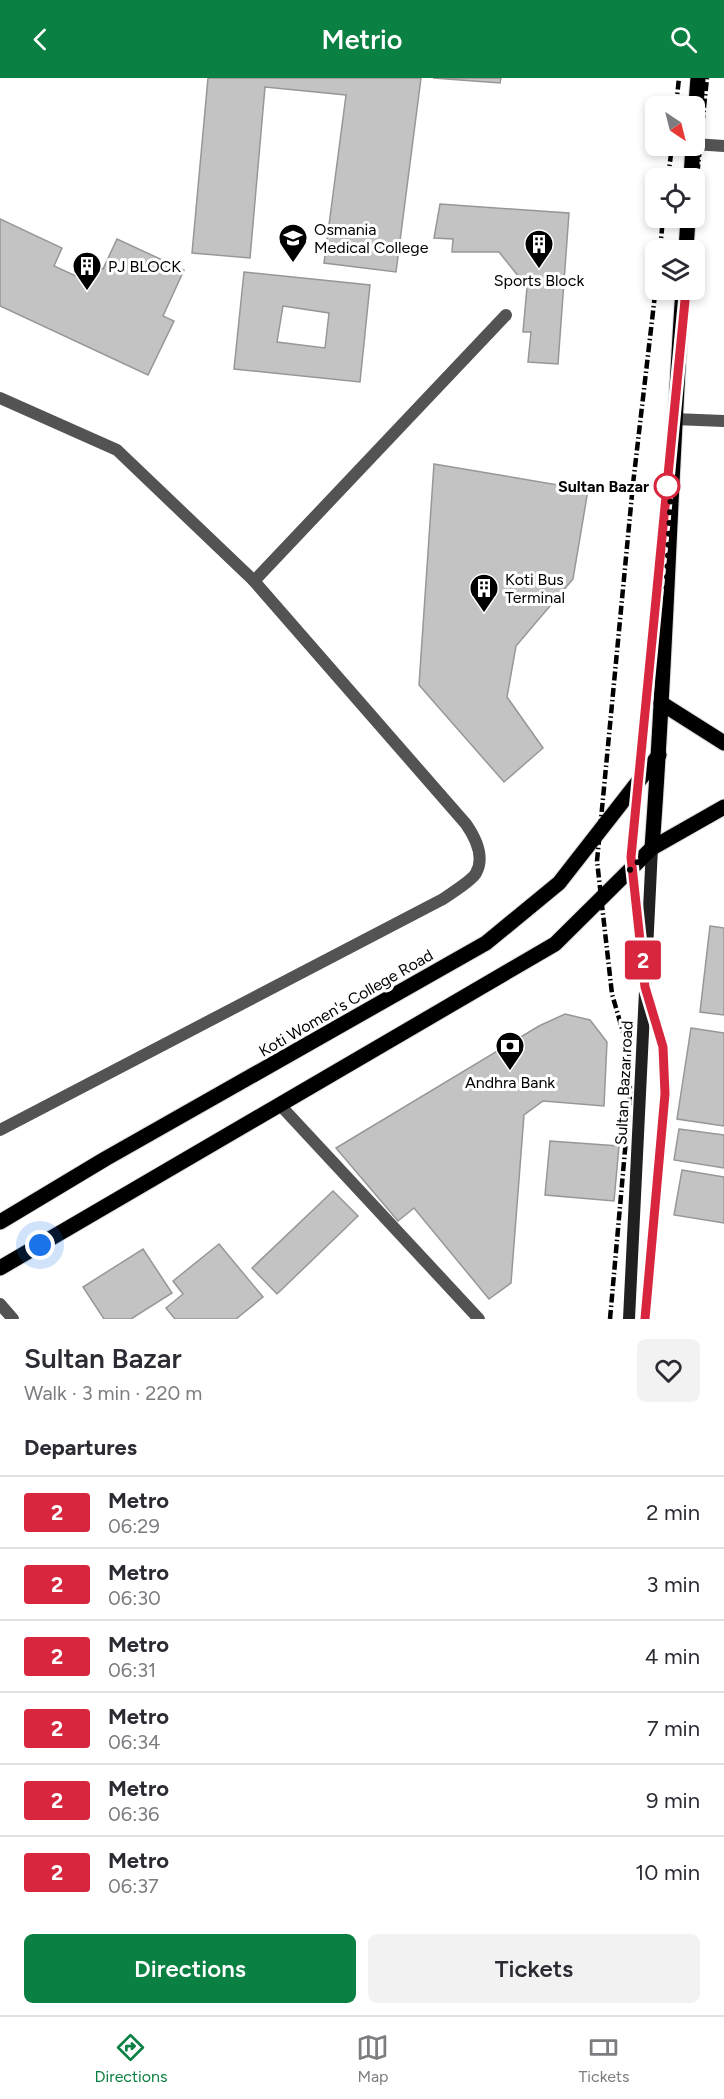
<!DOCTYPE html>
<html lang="en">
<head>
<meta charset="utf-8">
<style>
	body { margin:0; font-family:Figtree,sans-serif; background:#f2f2f3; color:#2b2b33; height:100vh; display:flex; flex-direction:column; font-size:22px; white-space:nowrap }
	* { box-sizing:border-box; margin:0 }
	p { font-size:20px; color:#7c7c81 }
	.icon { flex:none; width:33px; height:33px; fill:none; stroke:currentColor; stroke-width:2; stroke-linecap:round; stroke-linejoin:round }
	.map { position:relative; height:1241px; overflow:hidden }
	.panel { display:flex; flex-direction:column; background:#fff; flex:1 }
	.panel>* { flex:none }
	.badge { padding:0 12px; border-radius:4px; font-size:21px; line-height:39px }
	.needle { width:39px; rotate:145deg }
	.buttons { position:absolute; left:645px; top:18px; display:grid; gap:12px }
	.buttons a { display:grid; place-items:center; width:60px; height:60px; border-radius:9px; background:#fff; box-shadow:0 3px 9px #0003; font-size:30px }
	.you { position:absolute; width:30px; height:30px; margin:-15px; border:4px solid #fff; border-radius:50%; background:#1a73e8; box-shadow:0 0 0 9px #1a73e833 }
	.map>.badge { position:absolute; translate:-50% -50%; box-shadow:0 0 0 3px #fff }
	h2 { padding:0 24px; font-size:22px; line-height:54px }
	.round { display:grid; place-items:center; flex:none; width:63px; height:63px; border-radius:9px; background:#f2f2f3 }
	.overview { display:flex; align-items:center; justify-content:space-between; height:102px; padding:0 24px }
	h1 { font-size:28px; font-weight:600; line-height:45px }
	.cta { display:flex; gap:12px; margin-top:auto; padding:12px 24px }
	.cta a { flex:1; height:69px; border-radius:9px; background:#0b8043; color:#fff; font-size:24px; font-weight:600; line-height:69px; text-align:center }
	.cta a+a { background:#f2f2f3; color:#2b2b33 }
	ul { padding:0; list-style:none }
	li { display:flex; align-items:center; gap:18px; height:72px; padding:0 24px; border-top:2px solid #e1e1e2 }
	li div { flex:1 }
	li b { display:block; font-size:22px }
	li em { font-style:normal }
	li .badge { min-width:66px; font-weight:700; text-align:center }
	header { display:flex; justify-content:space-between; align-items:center; height:78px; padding:0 24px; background:#0b8043; color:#fff; font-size:27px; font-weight:600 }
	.dock { display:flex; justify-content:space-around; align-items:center; height:84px; border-top:2px solid #e1e1e2; background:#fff; font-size:16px; color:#7c7c81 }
	.dock a { display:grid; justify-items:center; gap:3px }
	.dock .current { color:#0b8043 }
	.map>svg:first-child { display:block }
	.building { fill:#c3c3c3; stroke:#979797; stroke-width:1.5; fill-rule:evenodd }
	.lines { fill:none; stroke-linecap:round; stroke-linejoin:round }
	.primary-casing { stroke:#dbdbdb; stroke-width:17 }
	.service { stroke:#535353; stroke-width:12 }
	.minor { stroke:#535353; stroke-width:12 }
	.secondary { stroke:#202020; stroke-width:12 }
	.primary { stroke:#000; stroke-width:15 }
	.rail { stroke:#000; stroke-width:4.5; stroke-dasharray:9 3 1.5 3; stroke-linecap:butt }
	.line-casing { stroke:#fff; stroke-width:14 }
	.line { stroke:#d7263d; stroke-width:9 }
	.walk { stroke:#000; stroke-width:6; stroke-dasharray:0 10.8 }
	.stop-dot { fill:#fff; stroke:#d7263d; stroke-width:3 }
	.labels { text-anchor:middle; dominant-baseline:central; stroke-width:6; stroke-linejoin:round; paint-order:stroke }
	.poi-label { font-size:16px; fill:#000; stroke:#fff; text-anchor:start }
	.stop-label { font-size:16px; font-weight:bold; fill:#000; stroke:#fff; text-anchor:end }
	.street-label { font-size:16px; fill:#000; stroke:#fff }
</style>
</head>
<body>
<header><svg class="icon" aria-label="back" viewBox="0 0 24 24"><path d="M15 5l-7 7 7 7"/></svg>Metrio<svg class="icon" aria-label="search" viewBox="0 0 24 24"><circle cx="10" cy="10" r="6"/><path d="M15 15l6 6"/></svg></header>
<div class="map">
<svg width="724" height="1241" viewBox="0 0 724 1241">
	<rect width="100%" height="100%" fill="#fff"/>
	<g class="building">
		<path d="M208 0H421L396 194 324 185 346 17 265 9 250 180 192 175Z"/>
		<path d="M433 0H501L500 5Z"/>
		<path d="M440 126 569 135 558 286 528 284 531 254H523L527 209 499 174H452L453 161 434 160Z"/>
		<path d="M0 141 62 170 54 188 78 199 85 183 103 191 117 161 184 192 163 238 174 243 148 297 0 228Z"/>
		<path d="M244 194 370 207 360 304 234 291ZM283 228 329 235 325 270 277 264Z"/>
		<path d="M434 386 588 412 573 501 516 568 507 619 543 670 504 704 419 607Z"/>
		<path d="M710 848 724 850V937L700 934Z"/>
		<path d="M565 936 590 942 607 964 604 1028 543 1023 524 1037 511 1205 489 1221 414 1130 398 1143 336 1070 539 948Z"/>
		<path d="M691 950 724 955V1048L677 1041Z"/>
		<path d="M679 1051 724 1057V1090L674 1082Z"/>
		<path d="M550 1063 619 1068 614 1123 545 1117Z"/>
		<path d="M682 1092 724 1099V1145L674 1137Z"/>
		<path d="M333 1113 358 1138 277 1216 252 1190Z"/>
		<path d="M219 1166 263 1219 236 1241H175L166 1230 183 1216 173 1203Z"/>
		<path d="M143 1171 172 1215 131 1241H104L83 1209Z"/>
	</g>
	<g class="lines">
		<g class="primary-casing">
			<g id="primary">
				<path d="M694 51 698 0"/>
				<path d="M691 100 693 68"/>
				<path d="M686 172 688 140"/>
				<path d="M661 625 724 665"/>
				<path d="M652 770C666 584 670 398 683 212"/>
				<path d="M0 1144 105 1081 486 865 559 805 659 677"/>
				<path d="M0 1190 555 866 652 770 724 729"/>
			</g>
		</g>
		<g class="service">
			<path d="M694 66 724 68"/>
			<path d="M0 320 117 372 254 503 466 746C475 759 485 779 476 795 472 803 451 815 443 821L0 1052"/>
			<path d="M254 503 506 237"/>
		</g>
		<g class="minor">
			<path d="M674 341 724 343"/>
			<path d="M280 1027 479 1241"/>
			<path d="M0 1226 13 1241"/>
		</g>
		<path class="secondary" d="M629 1241 652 770"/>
		<use href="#primary" class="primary"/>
		<g class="rail">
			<path d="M676 28 679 0"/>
			<path d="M668 100 672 68"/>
			<path d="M694 128 707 0"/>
			<path d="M660 172 663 140"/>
			<path d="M690 172 693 140"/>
			<path d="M610 1241 630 1016 629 975 612 916 597 783 633 406 656 208"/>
			<path d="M645 1241 665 1016 663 969 645 909 631 779 686 212"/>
		</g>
	</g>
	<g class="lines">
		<g class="line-casing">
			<path id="line" d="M645 1241 665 1016 663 969 645 909 631 779 686 212"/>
		</g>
		<use href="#line" class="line"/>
		<path class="walk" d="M40 1167 555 866 652 770 659 677 671 412 667 408"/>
	</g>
	<defs>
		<g id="university-pin" transform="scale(1.5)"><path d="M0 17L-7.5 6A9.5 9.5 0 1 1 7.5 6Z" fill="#000" stroke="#fff"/><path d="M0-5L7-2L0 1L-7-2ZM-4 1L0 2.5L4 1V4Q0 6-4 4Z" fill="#fff"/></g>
		<g id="building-pin" transform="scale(1.5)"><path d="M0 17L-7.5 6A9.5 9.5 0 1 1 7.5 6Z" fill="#000" stroke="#fff"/><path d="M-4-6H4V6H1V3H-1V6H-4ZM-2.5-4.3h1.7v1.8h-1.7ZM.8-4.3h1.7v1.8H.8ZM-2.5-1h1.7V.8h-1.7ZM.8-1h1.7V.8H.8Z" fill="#fff"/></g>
		<g id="bank-pin" transform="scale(1.5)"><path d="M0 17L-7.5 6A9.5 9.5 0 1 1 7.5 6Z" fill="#000" stroke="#fff"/><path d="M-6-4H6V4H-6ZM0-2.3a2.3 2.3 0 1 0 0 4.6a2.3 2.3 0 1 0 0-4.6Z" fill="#fff"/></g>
	</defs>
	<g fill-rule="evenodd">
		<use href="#university-pin" x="293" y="160"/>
		<use href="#building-pin" x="539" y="166"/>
		<use href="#building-pin" x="87" y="188"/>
		<use href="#building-pin" x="484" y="510"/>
		<use href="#bank-pin" x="510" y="968"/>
	</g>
	<circle class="stop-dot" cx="667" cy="408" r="12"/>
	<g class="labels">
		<g class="poi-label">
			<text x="314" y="151">Osmania<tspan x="314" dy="18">Medical College</tspan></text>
			<text x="108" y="188">PJ BLOCK</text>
			<text x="539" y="202" text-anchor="middle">Sports Block</text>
			<text x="505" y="501">Koti Bus<tspan x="505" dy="18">Terminal</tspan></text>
			<text x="510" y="1004" text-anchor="middle">Andhra Bank</text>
		</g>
		<g class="stop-label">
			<text x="649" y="408">Sultan Bazar</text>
		</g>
		<g class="street-label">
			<text transform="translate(346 925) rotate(-30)">Koti Women's College Road</text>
			<text transform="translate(624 1005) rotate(-87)">Sultan Bazar road</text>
		</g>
	</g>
</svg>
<div class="buttons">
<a><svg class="needle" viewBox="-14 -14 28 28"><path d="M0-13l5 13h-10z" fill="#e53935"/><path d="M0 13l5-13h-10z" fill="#7c7c81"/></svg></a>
<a><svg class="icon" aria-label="locate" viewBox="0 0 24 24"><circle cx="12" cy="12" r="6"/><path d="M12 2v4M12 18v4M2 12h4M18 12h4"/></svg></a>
<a><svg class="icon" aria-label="layers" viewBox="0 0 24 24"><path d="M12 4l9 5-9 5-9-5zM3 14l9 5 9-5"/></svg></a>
</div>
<div class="you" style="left:40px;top:1167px"></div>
<b class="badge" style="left:643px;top:882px;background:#d7263d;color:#fff">2</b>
</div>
<section class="panel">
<div class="overview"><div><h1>Sultan Bazar</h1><p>Walk · 3 min · 220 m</p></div><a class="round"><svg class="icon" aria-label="heart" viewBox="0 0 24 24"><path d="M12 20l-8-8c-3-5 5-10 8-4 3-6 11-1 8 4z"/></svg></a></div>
<h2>Departures</h2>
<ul>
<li><span class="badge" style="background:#d7263d;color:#fff">2</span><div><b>Metro</b><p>06:29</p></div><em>2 min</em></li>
<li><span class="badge" style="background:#d7263d;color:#fff">2</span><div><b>Metro</b><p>06:30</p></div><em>3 min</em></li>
<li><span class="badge" style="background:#d7263d;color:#fff">2</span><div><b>Metro</b><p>06:31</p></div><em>4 min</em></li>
<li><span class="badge" style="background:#d7263d;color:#fff">2</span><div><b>Metro</b><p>06:34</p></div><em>7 min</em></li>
<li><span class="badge" style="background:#d7263d;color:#fff">2</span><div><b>Metro</b><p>06:36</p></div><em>9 min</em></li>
<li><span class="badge" style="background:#d7263d;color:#fff">2</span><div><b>Metro</b><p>06:37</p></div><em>10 min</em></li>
</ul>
<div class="cta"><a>Directions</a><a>Tickets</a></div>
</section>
<nav class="dock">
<a class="current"><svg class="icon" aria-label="directions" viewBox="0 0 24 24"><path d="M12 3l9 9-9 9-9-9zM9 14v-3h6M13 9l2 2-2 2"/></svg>Directions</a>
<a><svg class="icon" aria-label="map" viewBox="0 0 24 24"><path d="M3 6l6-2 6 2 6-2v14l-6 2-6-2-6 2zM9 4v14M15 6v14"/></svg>Map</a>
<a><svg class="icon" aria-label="tickets" viewBox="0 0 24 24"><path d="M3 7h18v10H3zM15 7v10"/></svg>Tickets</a>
</nav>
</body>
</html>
